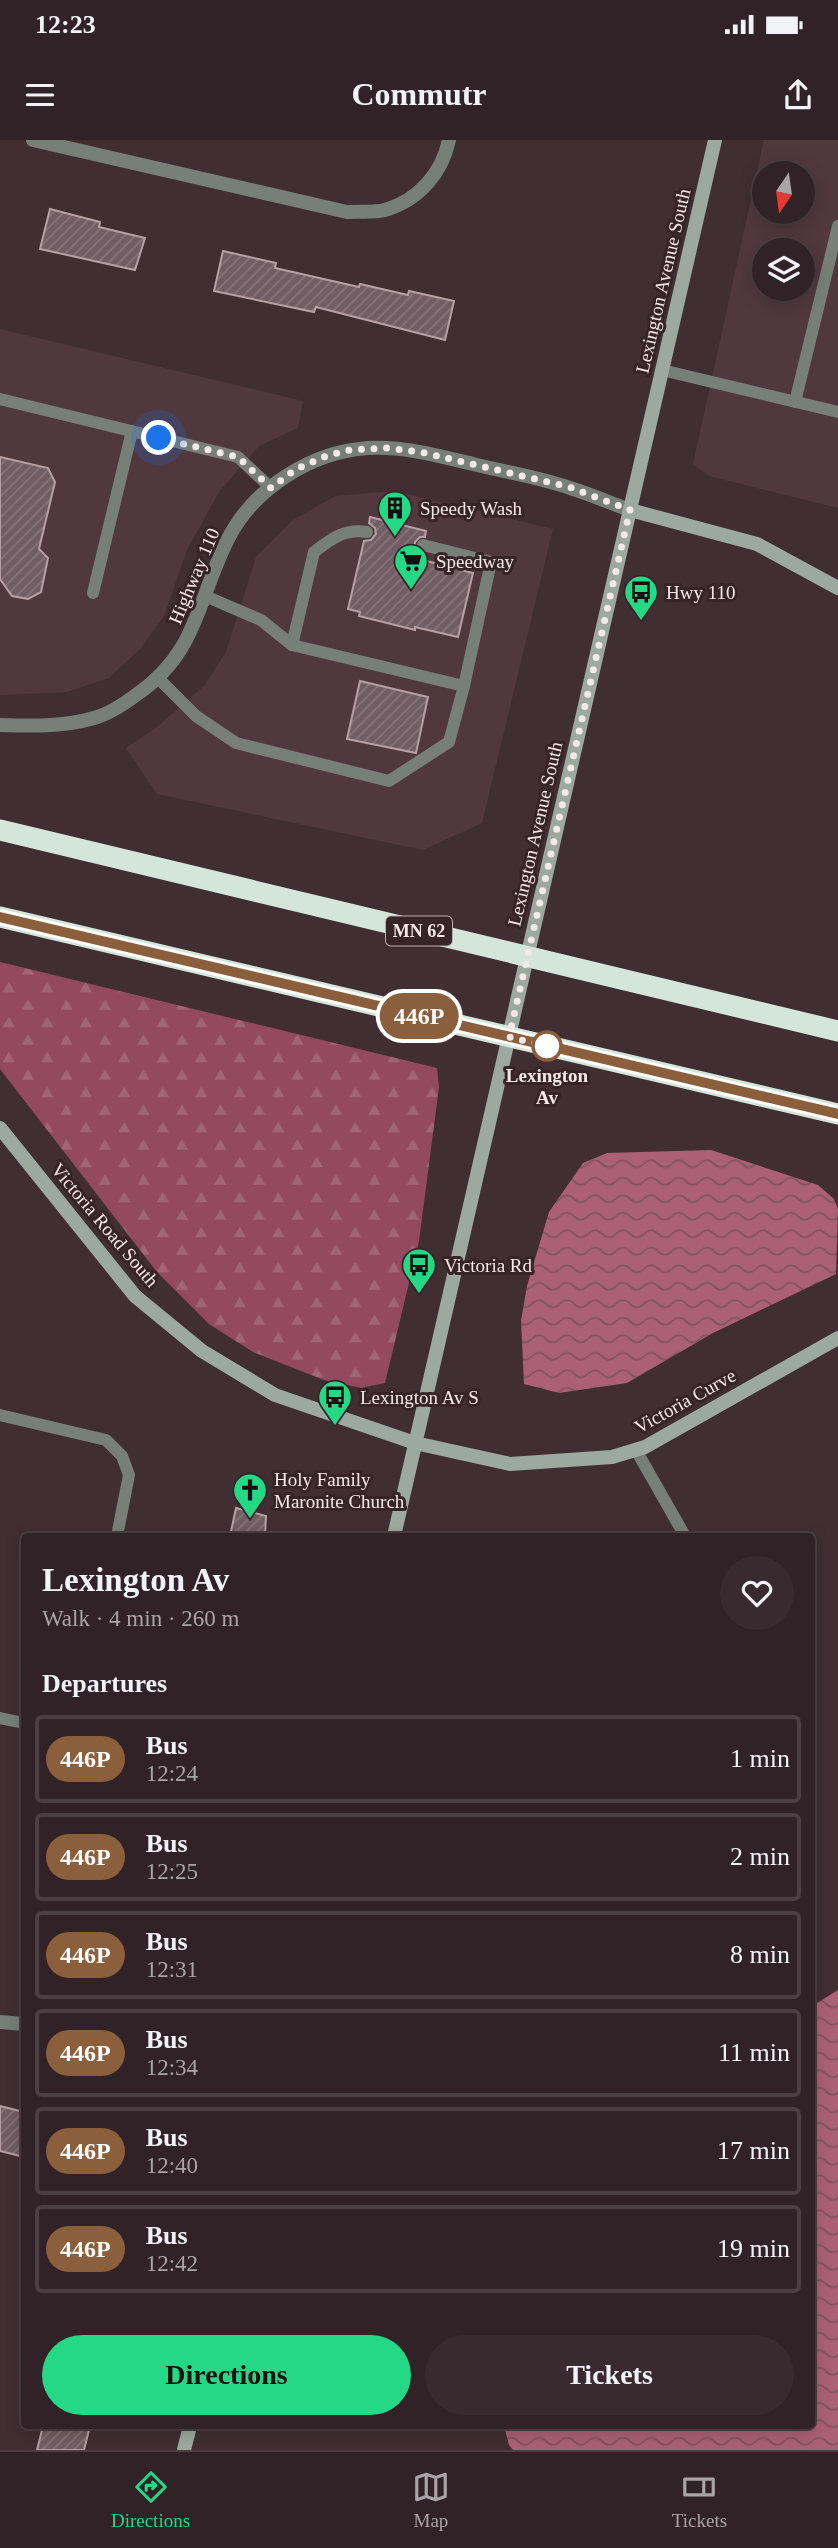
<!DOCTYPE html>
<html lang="en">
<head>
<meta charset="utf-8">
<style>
	body { margin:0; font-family:Georgia,serif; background:#382a2e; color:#f1f3f6; height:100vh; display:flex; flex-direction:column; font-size:26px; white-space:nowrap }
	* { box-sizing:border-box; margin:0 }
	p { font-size:23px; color:#a8a4a7 }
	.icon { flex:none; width:38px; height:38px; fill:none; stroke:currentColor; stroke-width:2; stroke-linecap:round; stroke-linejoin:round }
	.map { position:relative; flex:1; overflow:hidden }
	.drawer { position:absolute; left:21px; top:1393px; width:794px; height:896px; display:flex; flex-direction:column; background:#302226; border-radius:7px; box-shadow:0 4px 18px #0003,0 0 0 2px #4b3f43 }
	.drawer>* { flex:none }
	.badge { padding:0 14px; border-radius:23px; font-size:24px; line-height:46px }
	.needle { width:46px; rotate:193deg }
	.controls { position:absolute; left:752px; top:21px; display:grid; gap:14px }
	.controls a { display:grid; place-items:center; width:63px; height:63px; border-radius:50%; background:#302226; box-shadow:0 4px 18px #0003,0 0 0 2px #4b3f43; font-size:35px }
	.you { position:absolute; width:35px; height:35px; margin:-18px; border:5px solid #fff; border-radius:50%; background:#1a73e8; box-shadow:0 0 0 10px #1a73e833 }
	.map>.badge { position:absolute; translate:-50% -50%; box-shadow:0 0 0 4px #fff }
	h2 { padding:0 21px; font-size:26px; line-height:63px }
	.round { display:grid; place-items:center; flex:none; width:74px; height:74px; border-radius:37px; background:#382a2e }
	.head { display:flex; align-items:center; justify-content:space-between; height:119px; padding:0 21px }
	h1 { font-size:33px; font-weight:800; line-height:52px }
	.primary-button { display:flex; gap:14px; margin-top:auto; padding:14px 21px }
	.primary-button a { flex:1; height:80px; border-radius:42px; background:#24d886; color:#111; font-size:28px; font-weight:800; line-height:80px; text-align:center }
	.primary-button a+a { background:#382a2e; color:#f1f3f6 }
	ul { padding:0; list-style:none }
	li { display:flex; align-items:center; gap:21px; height:88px; margin:0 14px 10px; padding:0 7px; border:4px solid #4b3f43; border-radius:7px }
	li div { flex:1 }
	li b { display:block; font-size:26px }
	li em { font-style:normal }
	li .badge { min-width:77px; font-weight:700; text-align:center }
	.status { display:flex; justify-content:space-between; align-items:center; height:49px; padding:0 35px; background:#302226; direction:ltr }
	.status svg { height:19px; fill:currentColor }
	header { display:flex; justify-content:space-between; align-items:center; height:91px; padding:0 21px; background:#302226; font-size:32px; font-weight:800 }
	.tabs { display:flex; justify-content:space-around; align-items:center; height:98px; border-top:2px solid #4b3f43; background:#302226; font-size:19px; color:#a8a4a7 }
	.tabs a { display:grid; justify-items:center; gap:4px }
	.tabs .active { color:#24d886 }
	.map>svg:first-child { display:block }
	.built { fill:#51383f; fill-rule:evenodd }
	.forest { fill:url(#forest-firs) }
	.water { fill:url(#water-waves) }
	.building { fill:url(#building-hatch); stroke:#b6a0a5; stroke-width:2 }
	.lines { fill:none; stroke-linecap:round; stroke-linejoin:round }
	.lane { stroke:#777f79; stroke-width:12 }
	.street { stroke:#777f79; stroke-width:14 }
	.secondary { stroke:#9ca9a0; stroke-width:14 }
	.highway { stroke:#d3e6d9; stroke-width:21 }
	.line-casing { stroke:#fff; stroke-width:16 }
	.line { stroke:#8b5e3c; stroke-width:10 }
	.walk { stroke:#f4e8eb; stroke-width:7; stroke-dasharray:0 12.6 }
	.stop-dot { fill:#fff; stroke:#8b5e3c; stroke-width:3.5 }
	.labels { text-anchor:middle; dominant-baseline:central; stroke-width:6; stroke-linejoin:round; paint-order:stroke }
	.shield { fill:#362429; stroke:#bbadb1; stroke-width:2 }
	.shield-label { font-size:18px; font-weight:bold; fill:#f4e8eb }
	.street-label { font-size:19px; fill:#f4e8eb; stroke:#362429 }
	.poi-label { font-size:19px; fill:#f4e8eb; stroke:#362429; text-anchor:start }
	.stop-label { font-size:19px; font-weight:bold; fill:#f4e8eb; stroke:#362429 }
</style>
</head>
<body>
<div class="status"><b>12:23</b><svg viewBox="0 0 49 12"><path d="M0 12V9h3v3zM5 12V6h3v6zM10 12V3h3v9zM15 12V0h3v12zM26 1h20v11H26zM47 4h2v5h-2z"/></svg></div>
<header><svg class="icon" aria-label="menu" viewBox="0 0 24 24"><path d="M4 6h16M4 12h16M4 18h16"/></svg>Commutr<svg class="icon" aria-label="share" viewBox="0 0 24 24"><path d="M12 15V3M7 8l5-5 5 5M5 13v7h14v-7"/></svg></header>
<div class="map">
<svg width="838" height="2310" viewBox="0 0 838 2310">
	<defs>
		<pattern id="forest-firs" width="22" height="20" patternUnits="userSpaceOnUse" patternTransform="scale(1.75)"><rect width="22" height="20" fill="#934a61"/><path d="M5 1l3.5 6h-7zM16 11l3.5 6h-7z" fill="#a36478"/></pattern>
		<pattern id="water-waves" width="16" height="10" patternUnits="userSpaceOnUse" patternTransform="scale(1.75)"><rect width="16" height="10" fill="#ac6077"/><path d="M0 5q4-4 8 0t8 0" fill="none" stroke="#7f5461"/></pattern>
		<pattern id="building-hatch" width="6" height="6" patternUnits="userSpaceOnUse" patternTransform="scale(1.75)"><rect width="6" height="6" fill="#715d63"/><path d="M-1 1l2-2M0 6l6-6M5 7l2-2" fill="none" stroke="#86747a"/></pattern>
	</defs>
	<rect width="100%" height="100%" fill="#402e33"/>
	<g class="built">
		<path d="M764 0H838V368L709 336 693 324ZM765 33H803V72H765ZM765 110H803V149H765Z"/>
		<path d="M0 189 303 261 298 288 259 306 219 352 187 410 164 476 141 508 109 538 67 552 0 555Z"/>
		<path d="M394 351 553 389 482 683 423 710 157 654 126 608 157 587 205 545 226 512 256 417 294 379 336 356Z"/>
	</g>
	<path class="forest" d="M0 822 437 928 439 947 419 1101 385 1243 361 1248 324 1240 253 1212 209 1184 157 1132 0 929Z"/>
	<g class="water">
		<path d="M711 1010 818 1045 834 1059 838 1069 836 1134 713 1193 627 1243 559 1253 524 1244 521 1181 527 1146 549 1072 583 1023 607 1013Z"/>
		<path d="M838 1850V2310H513L509 2305 504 2286H812V1866Z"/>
	</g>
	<g class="building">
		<path d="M50 69 100 82 99 87 145 98 135 130 40 109Z"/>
		<path d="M223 111 276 123 275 128 359 147 360 144 408 155 409 151 454 161 445 200 316 167 314 172 214 151Z"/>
		<path d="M0 317 48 328 55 342 39 409 48 418 41 452 28 459 12 456 0 439Z"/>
		<path d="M370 377 426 391 425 397H420L415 402V408L421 413 419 419 473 433 458 497 415 487V490L359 476 360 472 348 469 364 401 371 400 376 394 375 388 369 383Z"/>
		<path d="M360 541 428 557 416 613 347 599Z"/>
		<path d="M236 1368 266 1376 265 1396H230Z"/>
		<path d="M0 1966 24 1972V2017L0 2011Z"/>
		<path d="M43 2286H90L84 2310H37Z"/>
	</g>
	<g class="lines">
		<g class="lane">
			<path d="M662 230 838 272"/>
			<path d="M0 259 238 317 271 348"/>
			<path d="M795 262 838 86"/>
			<path d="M423 405 491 422 464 546"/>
			<path d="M93 453 132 291"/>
			<path d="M292 505 314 412C331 399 345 388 367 392"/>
			<path d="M159 539 196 576 236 603 389 641 449 602 464 546 292 505 261 480 205 456"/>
			<path d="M0 1275 106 1300 122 1316 129 1335 117 1396"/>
			<path d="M636 1310 685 1396"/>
			<path d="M0 1578 24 1583"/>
		</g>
		<g class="street">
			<path d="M33 0 347 72C359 71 374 73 385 70 419 60 442 33 449 0"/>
			<path d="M0 585C32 586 63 587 94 578 109 574 124 564 136 555 198 513 197 460 228 399 254 348 311 312 368 308 404 306 439 316 473 324 505 332 539 337 570 348 590 354 610 363 630 370"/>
			<path d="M0 1882 24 1884"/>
		</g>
		<g class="secondary">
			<path d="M630 370 757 404 838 448"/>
			<path d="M0 988 135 1156 202 1211 275 1255 415 1303 510 1324 612 1317 645 1307 838 1198"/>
			<path d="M394 1396 715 0"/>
			<path d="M184 2310 190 2286"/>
		</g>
		<g class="highway">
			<path d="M0 690 838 891"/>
			<path d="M0 777 838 974"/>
		</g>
	</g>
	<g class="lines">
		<g class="line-casing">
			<path id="line" d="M0 777 838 974"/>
		</g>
		<use href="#line" class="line"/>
		<path class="walk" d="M159 298 238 317 271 348 296 329 326 316 350 310 386 308 421 312 569 347 630 370 509 897 547 906"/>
	</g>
	<defs>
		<g id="building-pin" transform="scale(1.75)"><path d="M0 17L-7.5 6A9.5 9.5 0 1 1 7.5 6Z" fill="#24d886" stroke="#362429"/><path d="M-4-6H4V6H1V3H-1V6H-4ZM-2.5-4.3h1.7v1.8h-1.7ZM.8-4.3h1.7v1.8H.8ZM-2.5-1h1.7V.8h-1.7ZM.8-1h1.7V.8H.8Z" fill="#111"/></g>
		<g id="supermarket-pin" transform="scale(1.75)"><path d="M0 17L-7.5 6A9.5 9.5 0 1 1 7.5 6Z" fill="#24d886" stroke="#362429"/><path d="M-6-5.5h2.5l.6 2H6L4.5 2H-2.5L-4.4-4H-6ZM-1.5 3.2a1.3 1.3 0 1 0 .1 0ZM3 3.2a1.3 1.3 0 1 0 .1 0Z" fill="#111"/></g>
		<g id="bus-pin" transform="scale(1.75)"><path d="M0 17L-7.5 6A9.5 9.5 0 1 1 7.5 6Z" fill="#24d886" stroke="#362429"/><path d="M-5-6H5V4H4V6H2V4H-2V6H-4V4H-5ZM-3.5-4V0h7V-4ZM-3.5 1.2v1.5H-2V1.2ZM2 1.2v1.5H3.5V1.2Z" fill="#111"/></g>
		<g id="church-pin" transform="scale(1.75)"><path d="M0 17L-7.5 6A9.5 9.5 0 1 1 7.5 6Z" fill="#24d886" stroke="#362429"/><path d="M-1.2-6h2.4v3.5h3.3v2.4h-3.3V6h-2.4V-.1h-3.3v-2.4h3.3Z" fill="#111"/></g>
	</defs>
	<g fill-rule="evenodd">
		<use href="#building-pin" x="395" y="368"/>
		<use href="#supermarket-pin" x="411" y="421"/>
		<use href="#bus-pin" x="641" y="452"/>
		<use href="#bus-pin" x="419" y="1125"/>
		<use href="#bus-pin" x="335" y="1257"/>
		<use href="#church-pin" x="250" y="1350"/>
	</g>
	<circle class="stop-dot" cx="547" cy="906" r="14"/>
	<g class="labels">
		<rect class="shield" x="386" y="776.5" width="66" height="29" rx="5"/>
		<g class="shield-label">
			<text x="419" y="791">MN 62</text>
		</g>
		<g class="street-label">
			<text transform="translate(663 141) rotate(-77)">Lexington Avenue South</text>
			<text transform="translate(194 436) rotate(-67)">Highway 110</text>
			<text transform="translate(535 694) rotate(-77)">Lexington Avenue South</text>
			<text transform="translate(105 1085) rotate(50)">Victoria Road South</text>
			<text transform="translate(685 1261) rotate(-29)">Victoria Curve</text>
		</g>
		<g class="poi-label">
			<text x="420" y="368">Speedy Wash</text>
			<text x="436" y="421">Speedway</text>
			<text x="666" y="452">Hwy 110</text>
			<text x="444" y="1125">Victoria Rd</text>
			<text x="360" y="1257">Lexington Av S</text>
			<text x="274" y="1339">Holy Family<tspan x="274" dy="22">Maronite Church</tspan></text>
		</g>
		<g class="stop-label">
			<text x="547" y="935">Lexington<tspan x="547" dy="22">Av</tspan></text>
		</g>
	</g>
</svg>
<div class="controls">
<a><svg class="needle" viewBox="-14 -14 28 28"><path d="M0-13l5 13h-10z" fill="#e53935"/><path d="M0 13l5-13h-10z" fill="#a8a4a7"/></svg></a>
<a><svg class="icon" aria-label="layers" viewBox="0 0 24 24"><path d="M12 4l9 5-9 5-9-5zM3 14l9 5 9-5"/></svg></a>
</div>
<div class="you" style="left:159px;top:298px"></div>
<b class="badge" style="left:419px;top:876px;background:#8b5e3c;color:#fff">446P</b>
<section class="drawer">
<div class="head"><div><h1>Lexington Av</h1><p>Walk · 4 min · 260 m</p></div><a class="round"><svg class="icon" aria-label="heart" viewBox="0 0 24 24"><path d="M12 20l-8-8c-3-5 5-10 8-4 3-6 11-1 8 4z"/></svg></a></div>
<h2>Departures</h2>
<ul>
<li><span class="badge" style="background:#8b5e3c;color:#fff">446P</span><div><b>Bus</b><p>12:24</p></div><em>1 min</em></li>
<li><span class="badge" style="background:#8b5e3c;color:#fff">446P</span><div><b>Bus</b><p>12:25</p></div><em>2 min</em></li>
<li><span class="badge" style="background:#8b5e3c;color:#fff">446P</span><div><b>Bus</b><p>12:31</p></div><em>8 min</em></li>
<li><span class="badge" style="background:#8b5e3c;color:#fff">446P</span><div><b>Bus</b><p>12:34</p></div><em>11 min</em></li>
<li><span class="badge" style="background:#8b5e3c;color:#fff">446P</span><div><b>Bus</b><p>12:40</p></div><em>17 min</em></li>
<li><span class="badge" style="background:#8b5e3c;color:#fff">446P</span><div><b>Bus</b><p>12:42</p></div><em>19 min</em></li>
</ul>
<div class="primary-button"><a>Directions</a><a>Tickets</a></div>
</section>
</div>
<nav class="tabs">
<a class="active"><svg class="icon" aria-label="directions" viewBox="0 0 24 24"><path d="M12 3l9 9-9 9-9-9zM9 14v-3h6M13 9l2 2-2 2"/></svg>Directions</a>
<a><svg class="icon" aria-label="map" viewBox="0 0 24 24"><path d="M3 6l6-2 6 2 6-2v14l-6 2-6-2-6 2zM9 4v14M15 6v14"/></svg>Map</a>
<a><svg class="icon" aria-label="tickets" viewBox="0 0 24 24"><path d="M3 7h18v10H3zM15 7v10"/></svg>Tickets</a>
</nav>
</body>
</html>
